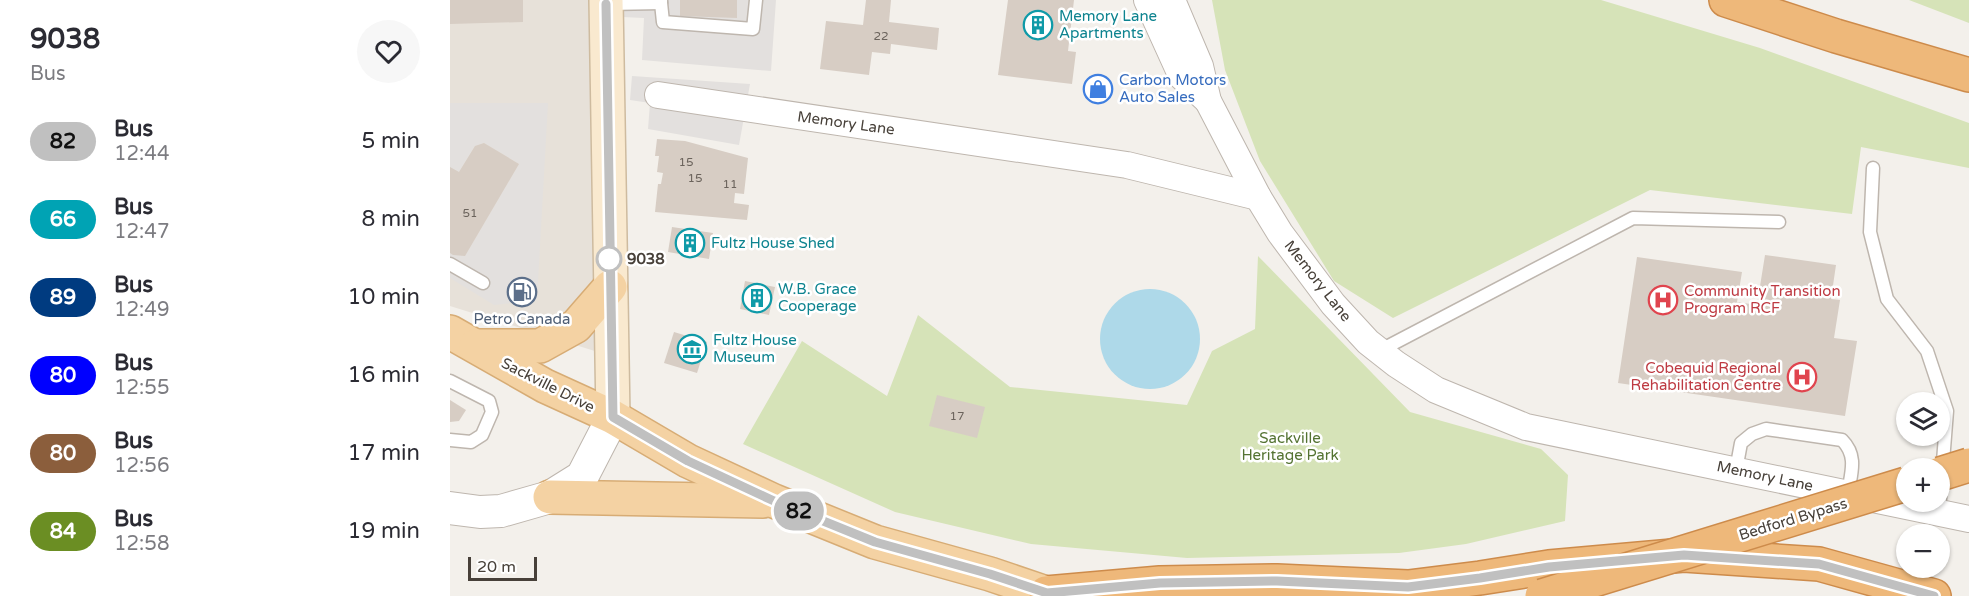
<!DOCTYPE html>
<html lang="en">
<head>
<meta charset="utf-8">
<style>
	body { margin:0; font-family:"Varela Round",sans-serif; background:#f7f7f7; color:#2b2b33; height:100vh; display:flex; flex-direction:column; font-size:22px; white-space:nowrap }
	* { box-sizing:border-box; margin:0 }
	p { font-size:20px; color:#7c7c81 }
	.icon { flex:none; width:33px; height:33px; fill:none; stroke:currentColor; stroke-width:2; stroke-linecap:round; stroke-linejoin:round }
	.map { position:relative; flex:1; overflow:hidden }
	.details { display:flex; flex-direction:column; background:#fff; width:450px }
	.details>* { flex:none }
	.badge { padding:0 12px; border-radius:20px; font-size:21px; line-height:39px }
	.fabs { position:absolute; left:1446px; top:392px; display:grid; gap:12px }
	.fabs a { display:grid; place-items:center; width:54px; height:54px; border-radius:50%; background:#fff; box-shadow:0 2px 4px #0004; font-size:30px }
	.scale { position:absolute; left:18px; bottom:15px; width:69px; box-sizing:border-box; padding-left:6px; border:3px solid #474039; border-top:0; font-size:16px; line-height:21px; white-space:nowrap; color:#474039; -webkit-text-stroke:4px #fff; paint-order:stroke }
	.map>.badge { position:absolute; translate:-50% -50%; box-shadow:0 0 0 3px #fff }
	.round { display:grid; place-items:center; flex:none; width:63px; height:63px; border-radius:32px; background:#f7f7f7 }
	.overview { display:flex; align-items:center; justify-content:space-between; height:102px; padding:0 30px }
	h1 { font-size:28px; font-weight:700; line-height:45px }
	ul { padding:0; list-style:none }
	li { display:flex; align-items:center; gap:18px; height:78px; padding:0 30px }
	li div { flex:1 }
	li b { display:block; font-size:22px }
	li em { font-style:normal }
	li .badge { min-width:66px; font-weight:700; text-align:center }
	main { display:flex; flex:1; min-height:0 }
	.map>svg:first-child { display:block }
	.residential { fill:#e7e1d9 }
	.green { fill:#d6e3b8 }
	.parking { fill:#e3e0de }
	.water { fill:#aed9e9 }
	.building { fill:#d7cdc4 }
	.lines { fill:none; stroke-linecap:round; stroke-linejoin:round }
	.service-casing { stroke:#beb6ae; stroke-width:15 }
	.minor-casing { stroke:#beb6ae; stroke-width:28 }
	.tertiary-casing { stroke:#beb6ae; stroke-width:34 }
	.secondary-casing { stroke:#cebb9f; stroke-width:36 }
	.primary-casing { stroke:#d7ac75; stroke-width:36 }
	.motorway-casing { stroke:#cd8b4b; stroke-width:36 }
	.service { stroke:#fff; stroke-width:12 }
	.minor { stroke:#fff; stroke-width:26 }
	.tertiary { stroke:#fff; stroke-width:32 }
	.secondary { stroke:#f9e9cf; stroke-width:33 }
	.primary { stroke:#f4d2a3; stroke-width:33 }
	.motorway { stroke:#eeb87a; stroke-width:33 }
	.motorway-bridge-casing { stroke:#cd8b4b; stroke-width:36; stroke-linecap:butt }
	.motorway-bridge { stroke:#eeb87a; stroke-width:33 }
	.line-casing { stroke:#fff; stroke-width:14 }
	.line { stroke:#c0c0c0; stroke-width:9 }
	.stop-dot { fill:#fff; stroke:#c0c0c0; stroke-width:3 }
	.labels { text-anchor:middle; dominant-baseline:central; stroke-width:5; stroke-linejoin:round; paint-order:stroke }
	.number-label { font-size:12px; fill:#6b635c }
	.culture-label { font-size:15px; fill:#0d838f; stroke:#fff; text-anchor:start }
	.shop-label { font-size:15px; fill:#366cbe; stroke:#fff; text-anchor:start }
	.street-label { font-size:15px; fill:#474039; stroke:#fff }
	.stop-label { font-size:15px; font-weight:bold; fill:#474039; stroke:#fff; text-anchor:start }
	.health-label { font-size:15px; fill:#be3a42; stroke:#fff; text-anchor:start }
	.service-label { font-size:15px; fill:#4e5e75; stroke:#fff }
	.park-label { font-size:15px; fill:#547332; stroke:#fff }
</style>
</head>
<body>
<main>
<section class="details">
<div class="overview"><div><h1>9038</h1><p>Bus</p></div><a class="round"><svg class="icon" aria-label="heart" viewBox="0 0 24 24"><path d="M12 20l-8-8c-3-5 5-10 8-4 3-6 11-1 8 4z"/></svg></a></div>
<ul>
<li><span class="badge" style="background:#c0c0c0;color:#111">82</span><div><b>Bus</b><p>12:44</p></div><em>5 min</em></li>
<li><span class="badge" style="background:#00a3b4;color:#fff">66</span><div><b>Bus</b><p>12:47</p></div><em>8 min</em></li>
<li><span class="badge" style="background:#003b80;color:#fff">89</span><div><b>Bus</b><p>12:49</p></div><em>10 min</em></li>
<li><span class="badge" style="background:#00f;color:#fff">80</span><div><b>Bus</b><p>12:55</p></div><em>16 min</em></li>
<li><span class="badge" style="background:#8b5e3c;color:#fff">80</span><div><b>Bus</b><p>12:56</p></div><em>17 min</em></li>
<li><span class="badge" style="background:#6b8e23;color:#fff">84</span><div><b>Bus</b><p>12:58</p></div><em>19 min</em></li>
</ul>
</section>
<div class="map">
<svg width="1519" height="596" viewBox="0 0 1519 596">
	<rect width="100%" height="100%" fill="#f3f0eb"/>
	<path class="residential" d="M0 0H156L164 357 0 306Z"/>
	<g class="green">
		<path d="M762 0H1151L1310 48 1519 123V168L1411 147 1402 214 1200 190 943 318 884 281 810 161 775 70Z"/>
		<path d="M1459 0H1519V23Z"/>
		<path d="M808 256 960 412 1091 449 1118 475 1115 521 1016 544 949 553 737 558 581 544 445 512 293 444 352 341 437 396 468 315 560 387 737 405 762 351 805 329Z"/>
	</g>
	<g class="parking">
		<path d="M172 0H326L321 71 192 60 194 18 172 17Z"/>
		<path d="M182 76 300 84 289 145 198 129 200 103 180 100Z"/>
		<path d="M0 103H98L87 300 44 305 0 278V253L15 256 69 164 34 143 25 146 9 172 0 167Z"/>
	</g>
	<circle class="water" cx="700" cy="339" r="50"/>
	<g class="building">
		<path d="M0 0H73V22L0 24Z"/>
		<path d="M230 0H287V18L230 16Z"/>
		<path d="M416 0H441L439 22 489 28 487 50 441 44 440 54 422 52 419 75 370 69 376 21 413 25Z"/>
		<path d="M558 0H624L618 51 626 52 622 84 548 75Z"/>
		<path d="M207 139 235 141 298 158 294 194 285 193 284 203 299 205 297 220 205 212 208 184H211L213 173 207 172 209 156H205Z"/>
		<path d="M34 143 69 164 15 256 3 255 0 253V167L9 172 25 146Z"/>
		<path d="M222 227 263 233 259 259 218 252Z"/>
		<path d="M1315 255 1386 265 1381 299 1390 300 1384 338 1407 341 1395 416 1168 383 1187 257 1292 272 1287 302 1307 305Z"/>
		<path d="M295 281 325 287 319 315 290 309Z"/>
		<path d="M224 332 257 342 247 373 214 363Z"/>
		<path d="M487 395 535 407 527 438 479 426Z"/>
		<path d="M0 400 16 410 9 421 0 422Z"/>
	</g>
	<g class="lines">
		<g class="service-casing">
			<g id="service">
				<path d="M211 3 213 22 303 29 306 0"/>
				<path d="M157 4 211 3V0"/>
				<path d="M1423 168 1420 232 1437 299 1477 351 1497 411 1490 499"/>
				<path d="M0 264 33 283"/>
				<path d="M929 351 1183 218 1329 222"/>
				<path d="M0 381 39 401 42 412 32 435 21 442 0 440"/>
				<path d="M1286 470 1291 443 1302 434 1316 429 1392 440C1408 456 1401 473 1398 493"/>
			</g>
		</g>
		<g class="minor-casing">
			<g id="minor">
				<path d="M697 0 732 77 758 101"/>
				<path d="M722 0 750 66 758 101 808 197 830 233 883 304 918 342 946 364 986 390 1076 427 1519 519"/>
				<path d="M208 95 677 165 808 197"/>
			</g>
		</g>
		<g class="tertiary-casing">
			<path id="tertiary" d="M0 508 30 512 51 511 100 497 132 477 163 417"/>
		</g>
		<g class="secondary-casing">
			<path id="secondary" d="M156 0 163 417"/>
		</g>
		<g class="primary-casing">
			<g id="primary">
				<path d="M0 332 95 386 163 417 238 461 324 501 425 542 540 574 596 593"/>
				<path d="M26 346H90L126 326 160 287"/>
				<path d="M100 497 313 501"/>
			</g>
		</g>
		<g class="motorway-casing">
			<g id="motorway">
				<path d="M1276 0 1386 36 1519 75"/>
				<path d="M596 593 710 583 827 581 958 587 1030 578 1099 567 1234 555 1369 564 1484 596"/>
			</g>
		</g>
		<use href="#service" class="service"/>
		<use href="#minor" class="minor"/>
		<use href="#tertiary" class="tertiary"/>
		<use href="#secondary" class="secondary"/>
		<use href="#primary" class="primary"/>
		<use href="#motorway" class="motorway"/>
		<g class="motorway-bridge-casing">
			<g id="motorway-bridge">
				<path d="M1490 474 1519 465"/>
				<path d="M1092 596 1456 484"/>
			</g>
		</g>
		<use href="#motorway-bridge" class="motorway-bridge"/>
	</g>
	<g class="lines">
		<g class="line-casing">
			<path id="line" d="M156 4 163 417 238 461 324 501 425 542 540 574 597 593 710 583 827 581 958 587 1030 578 1099 567 1234 555 1369 564 1484 596"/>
		</g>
		<use href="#line" class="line"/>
	</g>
	<defs>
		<g id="building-ring" transform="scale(1.5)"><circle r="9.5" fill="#fff" stroke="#0f9aa8" stroke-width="1.5"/><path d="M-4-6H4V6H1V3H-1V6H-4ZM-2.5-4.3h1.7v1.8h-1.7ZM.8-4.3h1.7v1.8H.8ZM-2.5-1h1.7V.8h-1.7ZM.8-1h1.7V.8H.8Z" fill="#0f9aa8"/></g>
		<g id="shop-ring" transform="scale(1.5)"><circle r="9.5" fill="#fff" stroke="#3f7fe0" stroke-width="1.5"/><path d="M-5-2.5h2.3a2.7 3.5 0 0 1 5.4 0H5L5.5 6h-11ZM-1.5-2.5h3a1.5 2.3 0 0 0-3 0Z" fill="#3f7fe0"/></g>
		<g id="fuel-ring" transform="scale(1.5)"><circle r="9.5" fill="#fff" stroke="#5c6f8a" stroke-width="1.5"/><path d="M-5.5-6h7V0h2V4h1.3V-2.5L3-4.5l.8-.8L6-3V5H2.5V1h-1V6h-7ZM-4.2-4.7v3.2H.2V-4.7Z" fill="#5c6f8a"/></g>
		<g id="hospital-ring" transform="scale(1.5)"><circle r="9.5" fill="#fff" stroke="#e0444e" stroke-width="1.5"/><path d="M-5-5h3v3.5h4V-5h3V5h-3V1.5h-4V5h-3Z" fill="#e0444e"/></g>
		<g id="museum-ring" transform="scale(1.5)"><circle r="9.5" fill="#fff" stroke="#0f9aa8" stroke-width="1.5"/><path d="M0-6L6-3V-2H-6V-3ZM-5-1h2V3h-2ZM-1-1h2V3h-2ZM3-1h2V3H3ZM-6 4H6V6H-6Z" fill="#0f9aa8"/></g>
	</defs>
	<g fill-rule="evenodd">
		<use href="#building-ring" x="588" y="25"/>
		<use href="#shop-ring" x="648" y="89"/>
		<use href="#building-ring" x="240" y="243"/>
		<use href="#fuel-ring" x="72" y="292"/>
		<use href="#building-ring" x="307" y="298"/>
		<use href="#hospital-ring" x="1213" y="300"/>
		<use href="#museum-ring" x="242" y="349"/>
		<use href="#hospital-ring" x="1352" y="377"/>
	</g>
	<circle class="stop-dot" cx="159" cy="259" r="12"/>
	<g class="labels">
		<g class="number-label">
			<text x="431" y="36">22</text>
			<text x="236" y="162">15</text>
			<text x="245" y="178">15</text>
			<text x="280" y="184">11</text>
			<text x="20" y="213">51</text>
			<text x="507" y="416">17</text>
		</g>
		<g class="culture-label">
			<text x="609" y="16">Memory Lane<tspan x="609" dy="17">Apartments</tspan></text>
			<text x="261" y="243">Fultz House Shed</text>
			<text x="328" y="289">W.B. Grace<tspan x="328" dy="17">Cooperage</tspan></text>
			<text x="263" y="340">Fultz House<tspan x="263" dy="17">Museum</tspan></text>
		</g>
		<g class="shop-label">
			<text x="669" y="80">Carbon Motors<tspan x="669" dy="17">Auto Sales</tspan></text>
		</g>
		<g class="street-label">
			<text transform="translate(396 123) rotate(8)">Memory Lane</text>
			<text transform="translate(868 281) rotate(52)">Memory Lane</text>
			<text transform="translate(98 385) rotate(27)">Sackville Drive</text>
			<text transform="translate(1315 476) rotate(12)">Memory Lane</text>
			<text transform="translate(1343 519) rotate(-17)">Bedford Bypass</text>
		</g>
		<g class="stop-label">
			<text x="177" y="259">9038</text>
		</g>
		<g class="health-label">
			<text x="1234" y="291">Community Transition<tspan x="1234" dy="17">Program RCF</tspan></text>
			<text x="1331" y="368" text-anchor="end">Cobequid Regional<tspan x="1331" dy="17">Rehabilitation Centre</tspan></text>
		</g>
		<g class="service-label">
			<text x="72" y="319">Petro Canada</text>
		</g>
		<g class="park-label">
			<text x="840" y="438">Sackville<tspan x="840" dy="17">Heritage Park</tspan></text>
		</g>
	</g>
</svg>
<div class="fabs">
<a><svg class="icon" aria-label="layers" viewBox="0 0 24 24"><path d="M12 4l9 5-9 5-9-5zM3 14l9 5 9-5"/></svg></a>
<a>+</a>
<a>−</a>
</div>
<div class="scale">20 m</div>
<b class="badge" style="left:349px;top:511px;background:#c0c0c0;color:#111">82</b>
</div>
</main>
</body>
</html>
